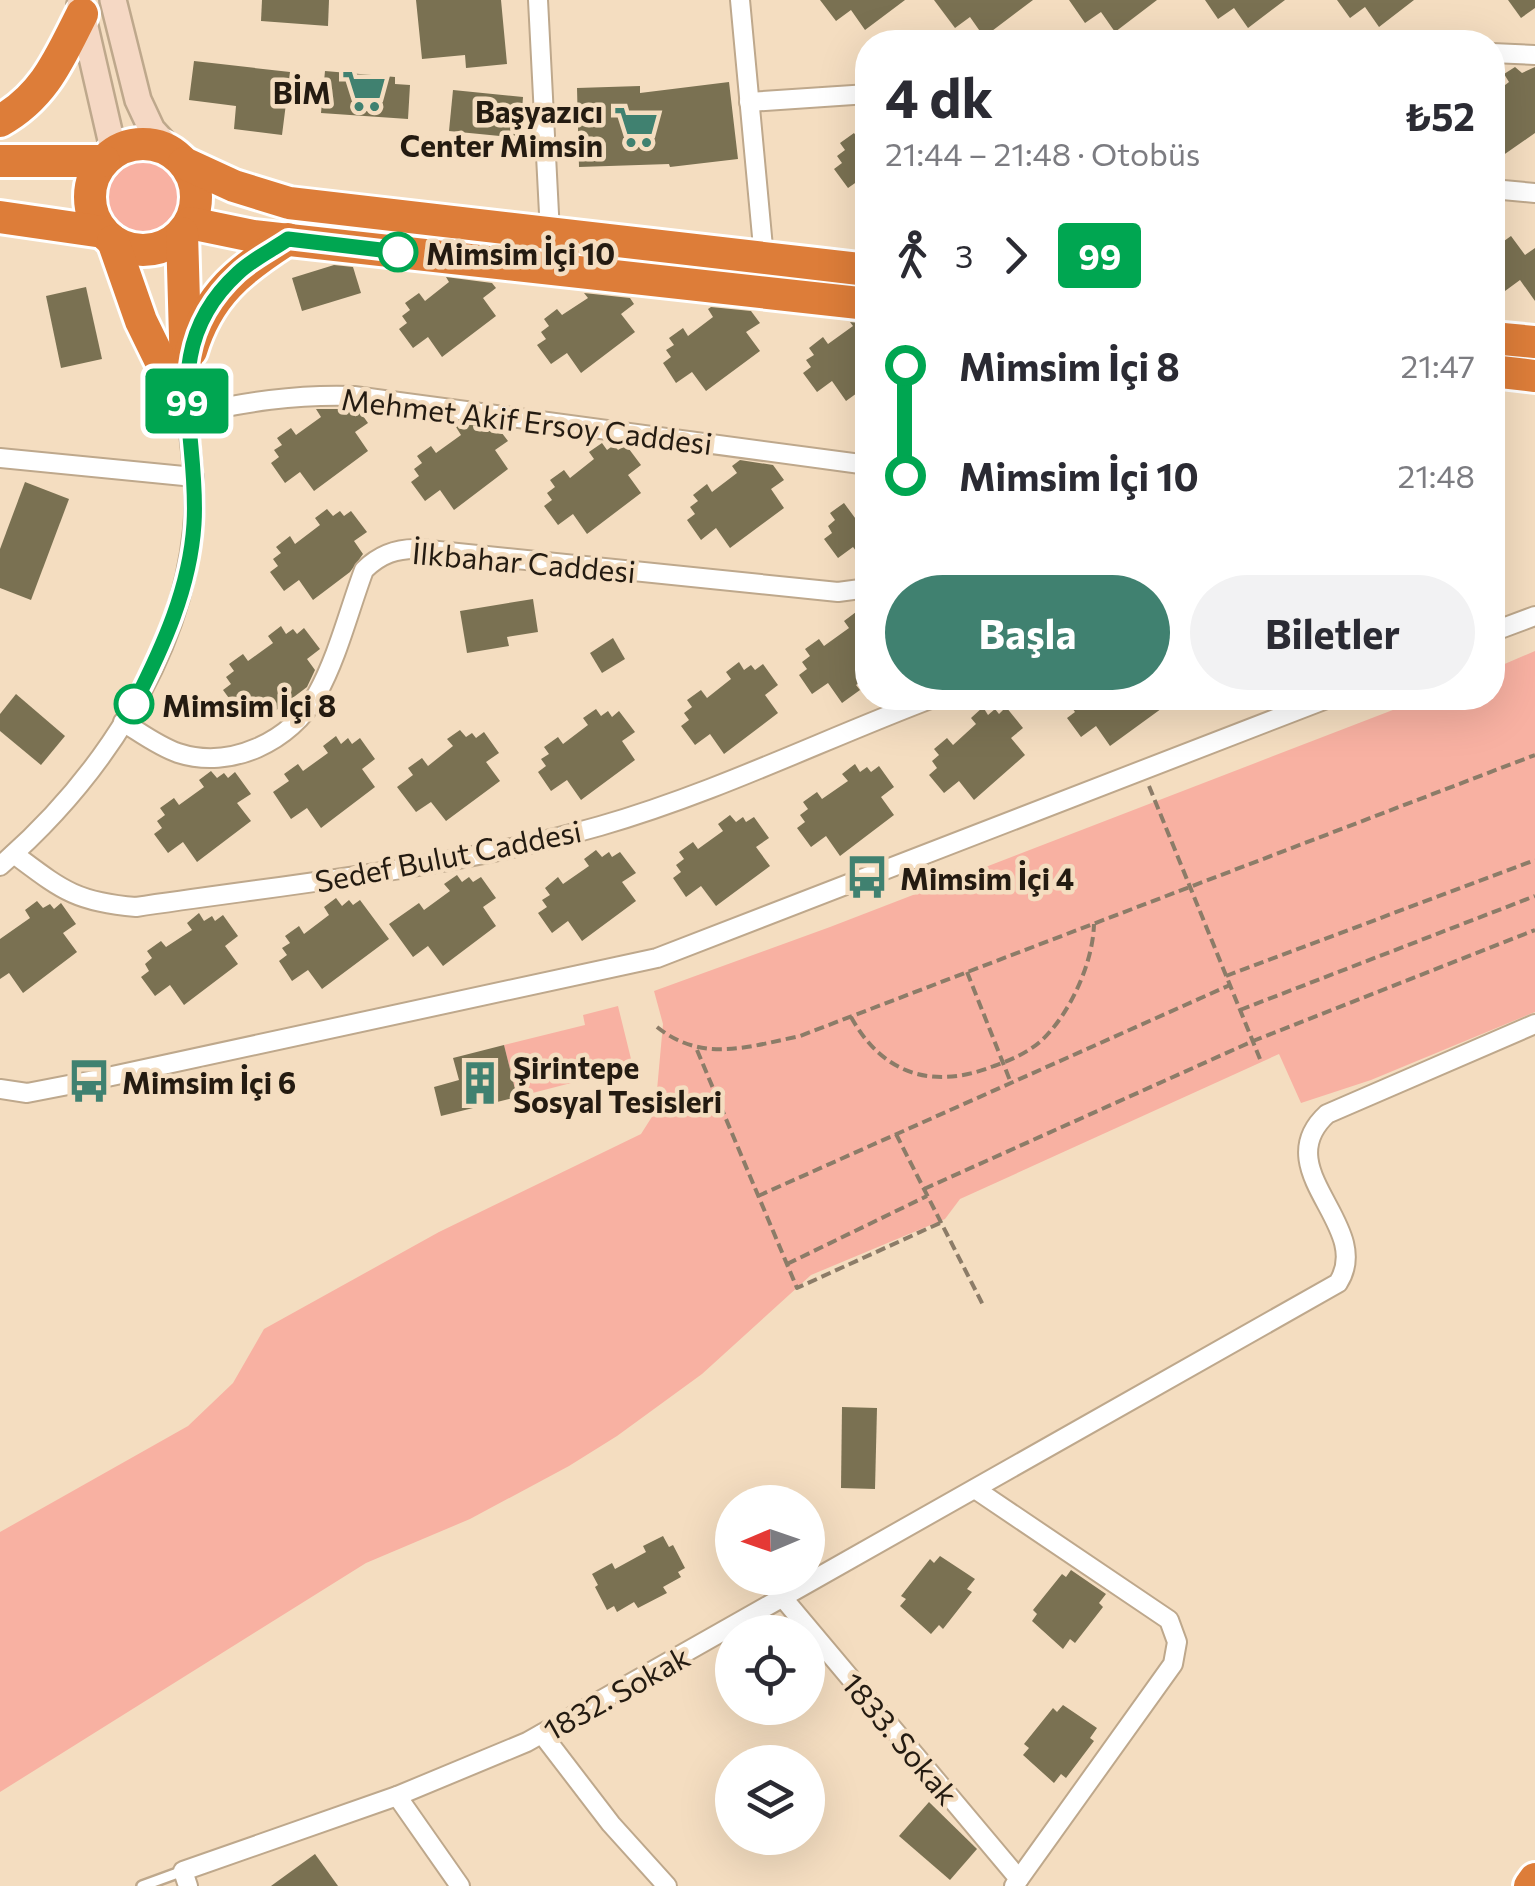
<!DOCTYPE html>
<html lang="tr">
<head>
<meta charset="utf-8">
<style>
	body { margin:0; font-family:Commissioner,sans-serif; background:#f2f2f3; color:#2b2b33; height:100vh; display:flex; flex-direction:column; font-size:38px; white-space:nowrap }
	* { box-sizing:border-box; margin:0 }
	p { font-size:32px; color:#7c7c81 }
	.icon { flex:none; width:55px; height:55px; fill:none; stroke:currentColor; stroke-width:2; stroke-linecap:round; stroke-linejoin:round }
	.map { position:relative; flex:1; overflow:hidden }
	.panel { position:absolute; left:855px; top:30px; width:650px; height:680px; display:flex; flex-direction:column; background:#fff; border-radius:40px; box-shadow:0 10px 40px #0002 }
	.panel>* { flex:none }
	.badge { padding:0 20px; border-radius:8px; font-size:35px; line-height:65px }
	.needle { width:65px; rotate:268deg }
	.tools { position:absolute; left:715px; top:1485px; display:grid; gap:20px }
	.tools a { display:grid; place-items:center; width:110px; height:110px; border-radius:50%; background:#fff; box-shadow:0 10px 40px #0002; font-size:50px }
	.map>.badge { position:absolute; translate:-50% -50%; box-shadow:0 0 0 5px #fff }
	.legs { display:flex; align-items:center; gap:15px; height:110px; padding:0 30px; font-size:32px }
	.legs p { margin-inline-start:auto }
	.headline { display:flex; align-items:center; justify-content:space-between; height:170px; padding:0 30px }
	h1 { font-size:55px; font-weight:700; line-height:75px }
	.cta { display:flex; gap:20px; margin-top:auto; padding:20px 30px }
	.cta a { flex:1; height:115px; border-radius:60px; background:#408170; color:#fff; font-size:40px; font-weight:700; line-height:115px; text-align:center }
	.cta a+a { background:#f2f2f3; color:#2b2b33 }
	ul { padding:0 30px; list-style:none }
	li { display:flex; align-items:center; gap:35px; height:110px; font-size:38px }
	li i { display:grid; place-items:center; width:15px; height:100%; margin:0 12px; background:currentColor }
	li i::after { content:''; width:25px; height:25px; margin:-12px; border:8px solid; border-radius:50%; background:#fff }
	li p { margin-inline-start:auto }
	li:first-child i { background:linear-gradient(#0000 50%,currentColor 0) }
	li:last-child i { background:linear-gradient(currentColor 50%,#0000 0) }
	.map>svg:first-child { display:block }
	.green { fill:#f8b1a2 }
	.building { fill:#7a7152 }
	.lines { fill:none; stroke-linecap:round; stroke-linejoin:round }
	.lane-casing { stroke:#bea88c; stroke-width:14 }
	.street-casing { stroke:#bea88c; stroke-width:22 }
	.secondary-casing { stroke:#bea88c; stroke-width:30 }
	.highway-casing { stroke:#fff; stroke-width:38 }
	.path { stroke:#8c7c68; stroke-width:4; stroke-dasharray:10 5; stroke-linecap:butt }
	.lane { stroke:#fff; stroke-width:9 }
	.street { stroke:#fff; stroke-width:18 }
	.secondary { stroke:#f5d8c4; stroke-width:25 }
	.highway { stroke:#dd7d39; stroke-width:32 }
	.line-1-casing { stroke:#fff; stroke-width:22 }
	.line-1 { stroke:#00a651; stroke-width:15 }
	.stop-1-dot { fill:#fff; stroke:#00a651; stroke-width:5 }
	.labels { text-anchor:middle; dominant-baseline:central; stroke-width:9; stroke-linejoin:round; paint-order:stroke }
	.poi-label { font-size:30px; font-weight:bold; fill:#241b11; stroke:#f4ddc0; text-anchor:start }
	.stop-label { font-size:30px; font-weight:bold; fill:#241b11; stroke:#f4ddc0; text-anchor:start }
	.street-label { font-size:30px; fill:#241b11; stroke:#f4ddc0 }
</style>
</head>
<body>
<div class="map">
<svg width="1535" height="1886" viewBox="0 0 1535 1886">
	<rect width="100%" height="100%" fill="#f4ddc0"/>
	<g class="green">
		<circle cx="142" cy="199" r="38"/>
		<path d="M1535 651V1012L1371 1080 1301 1103 1279 1054 960 1199 945 1219 811 1275 702 1374 617 1436 569 1466 470 1519 366 1563 0 1792V1532L188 1426 233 1383 264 1329 439 1232 641 1134 655 1112 663 1024 654 991 830 927 1424 698H1492L1493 669Z"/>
		<path d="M618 1006 633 1067 517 1097 504 1045 585 1025 583 1015Z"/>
	</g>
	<g class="building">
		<path d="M262 0H329L328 26 261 21Z"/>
		<path d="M416 0H501L507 64 466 68 465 55 422 59Z"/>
		<path d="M820 0H905L865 30 851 10 836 21Z"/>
		<path d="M934 0H1033L984 37 970 17 955 28Z"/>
		<path d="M1069 0H1157L1115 32 1101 12 1085 23Z"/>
		<path d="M1205 0H1285L1248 28 1234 8 1218 19Z"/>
		<path d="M1337 0H1414L1379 27 1365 7 1350 18Z"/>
		<path d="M1508 0H1535V8L1521 18Z"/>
		<path d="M194 61 290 72 282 135 234 129 236 106 189 100Z"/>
		<path d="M1515 67 1522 73 1535 67V133L1502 156 1492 143V95L1509 82 1504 74Z"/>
		<path d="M325 71 395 77V84L410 85 408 119 321 113Z"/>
		<path d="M729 82 738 159 670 167 669 164 579 167 577 88 640 86V93Z"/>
		<path d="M453 90 523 97 520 138 449 131Z"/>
		<path d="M854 133 868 153V174L848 188 834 169 842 163 837 156 845 150 840 143Z"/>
		<path d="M1511 236 1525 255 1535 248V301L1520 280 1505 291 1492 274 1499 266 1494 259 1502 253 1497 246Z"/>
		<path d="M334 265 353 267 361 293 302 311 292 278Z"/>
		<path d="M446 277 492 283 496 288 483 298 496 316 442 357 428 337 413 348 399 329 407 323 402 316 410 310 405 303 419 293 425 301 449 282Z"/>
		<path d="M86 287 102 359 61 368 46 296Z"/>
		<path d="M584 293 630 298 634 304 621 314 635 332 581 373 567 353 551 364 537 345 546 339 541 332 549 326 544 319 557 309 562 315 588 298Z"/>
		<path d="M711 307 751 311 760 323 746 332 760 351 706 391 692 372 676 383 663 363 671 357 666 350 674 345 669 338 683 328 688 336 713 317 708 309Z"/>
		<path d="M850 322 868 324V378L860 383 864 388 846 401 832 381 817 392 803 373 811 367 806 360 814 355 809 348 823 337 828 344 853 326Z"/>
		<path d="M316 409H358L368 423 355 432 368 451 314 491 300 472 285 483 271 463 279 457 274 450 282 445 277 438 291 428 296 435 321 417Z"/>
		<path d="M462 423 498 428 508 441 495 450 508 469 454 510 440 490 425 501 411 482 419 476 414 469 422 463 417 456 431 446 436 453 461 435 456 427Z"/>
		<path d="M602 443 607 450 614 445 618 450 626 445 641 465 628 475 641 493 587 534 573 514 558 525 544 506 552 500 547 493 555 487 550 480 564 470 570 478 594 459 589 452Z"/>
		<path d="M740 460 773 465 784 480 771 489 784 508 730 548 716 528 701 540 687 520 695 514 690 507 698 501 693 495 707 484 712 492 737 473 732 466Z"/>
		<path d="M25 482 69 499 31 600 0 588V549Z"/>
		<path d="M844 503 858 522 868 515V567L853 547 838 558 824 539 832 533 828 526 835 520 830 513Z"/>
		<path d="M327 509 333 516 340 511 344 516 351 511 367 532 354 541 363 554 350 572 313 600 299 580 284 591 270 572 278 566 273 559 281 553 276 547 290 536 295 544 320 525 315 518Z"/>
		<path d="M533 599 538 632 507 637 509 646 467 653 460 611Z"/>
		<path d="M856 612 868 626V677L856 685 860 690 842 703 828 683 812 694 799 675 807 669 802 662 810 656 805 649 819 639 824 646 849 628 844 621Z"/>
		<path d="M281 626 286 634 293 629 297 634 304 628 320 649 307 659 315 670 307 687 266 718 252 698 237 709 223 690 231 684 226 677 234 671 229 664 243 654 248 661 273 643 268 636Z"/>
		<path d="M613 638 625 659 602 673 590 653Z"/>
		<path d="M739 662 744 670 751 665 755 670 763 664 778 685 765 695 778 713 724 754 710 734 695 745 681 726 689 720 684 713 692 707 687 700 701 690 707 698 731 679 726 672Z"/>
		<path d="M16 694 65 736 41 765 0 731V714Z"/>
		<path d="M1080 698H1176L1110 746 1096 726 1081 737 1067 718 1075 712 1070 705Z"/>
		<path d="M983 707 988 715 995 709 999 714 1006 707 1023 728 1011 738 1025 755 974 800 959 781 944 793 929 775 937 768 932 761 939 755 934 749 947 738 953 745 976 724 971 718Z"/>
		<path d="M596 709 601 716 608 711 612 717 619 711 635 732 622 741 635 760 581 800 567 780 551 791 538 772 546 766 541 759 549 754 544 747 558 737 563 744 588 725 583 718Z"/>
		<path d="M460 730 466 737 472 733 476 738 484 732 499 753 486 762 500 781 446 821 431 802 416 812 397 787 413 775 408 768 422 758 428 766 453 746 447 739Z"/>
		<path d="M336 736 341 744 348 738 352 744 360 738 375 759 362 769 375 787 321 828 307 808 291 819 273 792 289 781 284 774 298 764 303 771 328 753 323 746Z"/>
		<path d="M855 764 860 772 867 767 871 772 879 766 894 787 881 797 894 815 840 856 826 836 811 847 797 828 805 822 800 815 808 809 803 802 817 792 822 799 848 781 842 774Z"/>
		<path d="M211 771 217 778 224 773 228 778 235 772 251 794 237 803 251 821 197 862 183 842 168 853 154 834 162 828 157 821 165 815 160 808 174 798 179 805 204 787 199 780Z"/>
		<path d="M730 815 736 822 743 817 746 822 754 817 769 838 756 847 770 866 716 906 701 886 686 897 673 878 681 872 676 865 684 859 679 852 693 842 698 849 723 831 718 824Z"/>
		<path d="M596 850 602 857 609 852 612 857 620 852 636 873 622 882 636 901 582 941 568 921 552 933 538 913 547 907 542 900 550 895 545 888 558 877 563 884 589 866 584 859Z"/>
		<path d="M457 875 462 882 469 877 473 882 481 877 496 898 483 907 496 926 443 966 428 946 413 957 389 924 419 903 424 910 450 891 444 884Z"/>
		<path d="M336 898 342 906 349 900 353 905 360 900 389 939 322 989 308 970 292 981 279 961 287 955 282 948 290 943 285 936 299 926 304 934 329 915 324 907Z"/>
		<path d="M37 901 43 908 50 904 54 909 61 903 76 924 63 933 77 952 23 993 9 973 0 979V939L30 918 25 910Z"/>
		<path d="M199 913 204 921 212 916 215 921 223 915 238 936 225 946 238 964 184 1005 170 985 155 996 141 977 149 971 145 964 152 958 147 951 161 941 166 947 192 930 187 923Z"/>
		<path d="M504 1045 517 1097 441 1116 434 1087 459 1080 453 1058Z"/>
		<path d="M842 1407 877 1408 875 1489 841 1488Z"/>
		<path d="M663 1536 669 1547 673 1545 685 1568 678 1572 681 1577 663 1587 667 1593 638 1608 634 1602 617 1612 614 1606 607 1610 595 1587 598 1585 592 1574 612 1563 615 1569 646 1552 643 1546Z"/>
		<path d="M940 1556 975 1579 967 1589 972 1592 954 1615 943 1629 939 1625 931 1634 900 1606 906 1599 901 1596 930 1559 934 1563Z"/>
		<path d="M1071 1570 1106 1594 1099 1603 1103 1607 1075 1643 1070 1639 1063 1649 1032 1621 1037 1614 1033 1610 1062 1574 1066 1577Z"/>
		<path d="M1063 1705 1097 1728 1090 1738 1094 1741 1066 1778 1061 1774 1054 1783 1023 1755 1029 1748 1024 1744 1053 1708 1057 1712Z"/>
		<path d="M929 1802 977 1849 950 1880 899 1836Z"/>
		<path d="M315 1854 338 1886H271Z"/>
	</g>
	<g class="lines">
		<g class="lane-casing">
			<path id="lane" d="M142 1886 183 1871"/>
		</g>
		<g class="street-casing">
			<g id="street">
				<path d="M538 0 550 233"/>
				<path d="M740 0 764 258"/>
				<path d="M1492 53 1535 55"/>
				<path d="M749 102 868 94"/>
				<path d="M1492 189 1535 193"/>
				<path d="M0 458 194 477"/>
				<path d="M1492 632 1535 616"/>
				<path d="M123 722C141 733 158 746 178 753 230 770 291 742 317 694 338 656 349 610 364 570 380 554 397 548 419 549L838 592 868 588"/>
				<path d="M14 854C61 889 75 902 136 907 290 884 449 869 600 826 715 793 822 740 933 698"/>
				<path d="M0 866C98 781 180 661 193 529 197 491 191 453 187 415 244 402 296 394 354 396L868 465"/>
				<path d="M0 1089 27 1093 89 1081 657 958 1329 698"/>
				<path d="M975 1489 1169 1620 1177 1642 1173 1664 1014 1886"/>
				<path d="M783 1598 1019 1879"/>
				<path d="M542 1734 611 1824 667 1886"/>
				<path d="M397 1796 460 1886"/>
				<path d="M188 1886 183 1871 397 1796 527 1742 1338 1283C1375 1226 1266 1170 1327 1114L1535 1024"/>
			</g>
		</g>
		<g class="secondary-casing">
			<g id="secondary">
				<path d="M113 0 138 100 152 130 174 154"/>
				<path d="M80 5 114 153"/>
			</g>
		</g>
		<g class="highway-casing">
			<g id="highway">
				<path d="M0 121C45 96 60 57 82 14"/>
				<circle cx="143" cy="197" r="53"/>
				<path d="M0 161H104"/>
				<path d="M184 163 234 186 289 203 868 270"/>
				<path d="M0 217 103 232"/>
				<path d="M190 223 253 236 868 304"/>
				<path d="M182 233 187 405"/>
				<path d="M113 241 141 321 187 415"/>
				<path d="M1492 338 1535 342"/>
				<path d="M191 351C208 294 241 269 288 239"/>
				<path d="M1492 371 1535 376"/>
				<path d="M1530 1886 1535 1879"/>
			</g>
		</g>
		<g class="path">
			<path d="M1149 786 1260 1059"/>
			<path d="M967 972 1011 1083"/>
			<path d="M1226 976 1535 860"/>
			<path d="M1240 1010 1535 896"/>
			<path d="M851 1017C883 1075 933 1090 994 1066 1011 1060 1027 1053 1041 1041 1070 1014 1093 963 1094 924"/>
			<path d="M657 1027C702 1063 748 1047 800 1036L1535 755"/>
			<path d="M697 1050 797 1288 940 1223"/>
			<path d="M896 1134 983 1305"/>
			<path d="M924 1189 1253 1041 1535 930"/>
			<path d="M758 1196 1230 985"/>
			<path d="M787 1264 927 1196"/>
		</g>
		<use href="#lane" class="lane"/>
		<use href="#street" class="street"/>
		<use href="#secondary" class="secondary"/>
		<use href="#highway" class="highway"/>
	</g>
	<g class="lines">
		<g class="line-1-casing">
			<path id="line-1" d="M134 704C163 647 190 588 194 524 200 432 156 348 238 273 253 259 272 250 288 239L398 252"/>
		</g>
		<use href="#line-1" class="line-1"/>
	</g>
	<defs>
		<g id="supermarket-bare" transform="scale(3.45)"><path d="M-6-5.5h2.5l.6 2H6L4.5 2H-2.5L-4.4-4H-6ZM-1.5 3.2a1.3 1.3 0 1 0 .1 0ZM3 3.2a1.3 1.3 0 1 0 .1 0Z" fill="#408170" stroke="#f4ddc0" stroke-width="2.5" paint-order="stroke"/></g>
		<g id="bus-bare" transform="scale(3.45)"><path d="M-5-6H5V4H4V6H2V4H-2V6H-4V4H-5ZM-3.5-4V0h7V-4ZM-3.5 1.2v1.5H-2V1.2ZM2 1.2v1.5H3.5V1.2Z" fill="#408170" stroke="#f4ddc0" stroke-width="2.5" paint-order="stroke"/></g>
		<g id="building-bare" transform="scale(3.45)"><path d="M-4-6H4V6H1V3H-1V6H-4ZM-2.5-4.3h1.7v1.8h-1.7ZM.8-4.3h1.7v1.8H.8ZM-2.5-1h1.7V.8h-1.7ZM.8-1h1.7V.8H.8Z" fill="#408170" stroke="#f4ddc0" stroke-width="2.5" paint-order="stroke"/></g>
	</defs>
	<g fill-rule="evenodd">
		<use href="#supermarket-bare" x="364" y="91"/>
		<use href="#supermarket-bare" x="636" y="127"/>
		<use href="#bus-bare" x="867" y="877"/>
		<use href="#bus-bare" x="89" y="1081"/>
		<use href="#building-bare" x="480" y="1083"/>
	</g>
	<g class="stop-1-dot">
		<circle cx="398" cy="252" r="18"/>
		<circle cx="134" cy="704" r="18"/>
	</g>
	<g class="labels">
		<g class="poi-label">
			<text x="331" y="91" text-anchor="end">BİM</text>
			<text x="603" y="110" text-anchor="end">Başyazıcı<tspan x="603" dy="34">Center Mimsin</tspan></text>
			<text x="900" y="877">Mimsim İçi 4</text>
			<text x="513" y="1066">Şirintepe<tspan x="513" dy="34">Sosyal Tesisleri</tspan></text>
			<text x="122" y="1081">Mimsim İçi 6</text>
		</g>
		<g class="stop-label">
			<text x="426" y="252">Mimsim İçi 10</text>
			<text x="162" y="704">Mimsim İçi 8</text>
		</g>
		<g class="street-label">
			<text transform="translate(527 420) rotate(7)">Mehmet Akif Ersoy Caddesi</text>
			<text transform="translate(524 561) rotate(5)">İlkbahar Caddesi</text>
			<text transform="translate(448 855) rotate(-11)">Sedef Bulut Caddesi</text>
			<text transform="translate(616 1692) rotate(-29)">1832. Sokak</text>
			<text transform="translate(901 1738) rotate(50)">1833. Sokak</text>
		</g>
	</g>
</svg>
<div class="tools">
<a><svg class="needle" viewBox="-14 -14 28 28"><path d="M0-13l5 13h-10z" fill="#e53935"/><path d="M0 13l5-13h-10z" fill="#7c7c81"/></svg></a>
<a><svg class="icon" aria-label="locate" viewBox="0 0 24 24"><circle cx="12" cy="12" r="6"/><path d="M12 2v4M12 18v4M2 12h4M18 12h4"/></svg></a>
<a><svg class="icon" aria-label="layers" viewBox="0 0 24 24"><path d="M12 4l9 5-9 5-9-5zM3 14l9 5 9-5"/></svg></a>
</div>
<b class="badge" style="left:187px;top:401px;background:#00a651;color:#fff">99</b>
<section class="panel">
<div class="headline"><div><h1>4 dk</h1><p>21:44 – 21:48 · Otobüs</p></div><b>₺52</b></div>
<div class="legs"><svg class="icon" aria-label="walk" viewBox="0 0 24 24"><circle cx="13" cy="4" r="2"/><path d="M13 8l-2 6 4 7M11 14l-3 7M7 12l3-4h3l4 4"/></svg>3<svg class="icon" aria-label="forward" viewBox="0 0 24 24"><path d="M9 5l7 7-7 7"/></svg><b class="badge" style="background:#00a651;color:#fff">99</b></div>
<ul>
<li><i style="color:#00a651"></i><b>Mimsim İçi 8</b><p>21:47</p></li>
<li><i style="color:#00a651"></i><b>Mimsim İçi 10</b><p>21:48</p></li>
</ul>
<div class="cta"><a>Başla</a><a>Biletler</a></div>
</section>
</div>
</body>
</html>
